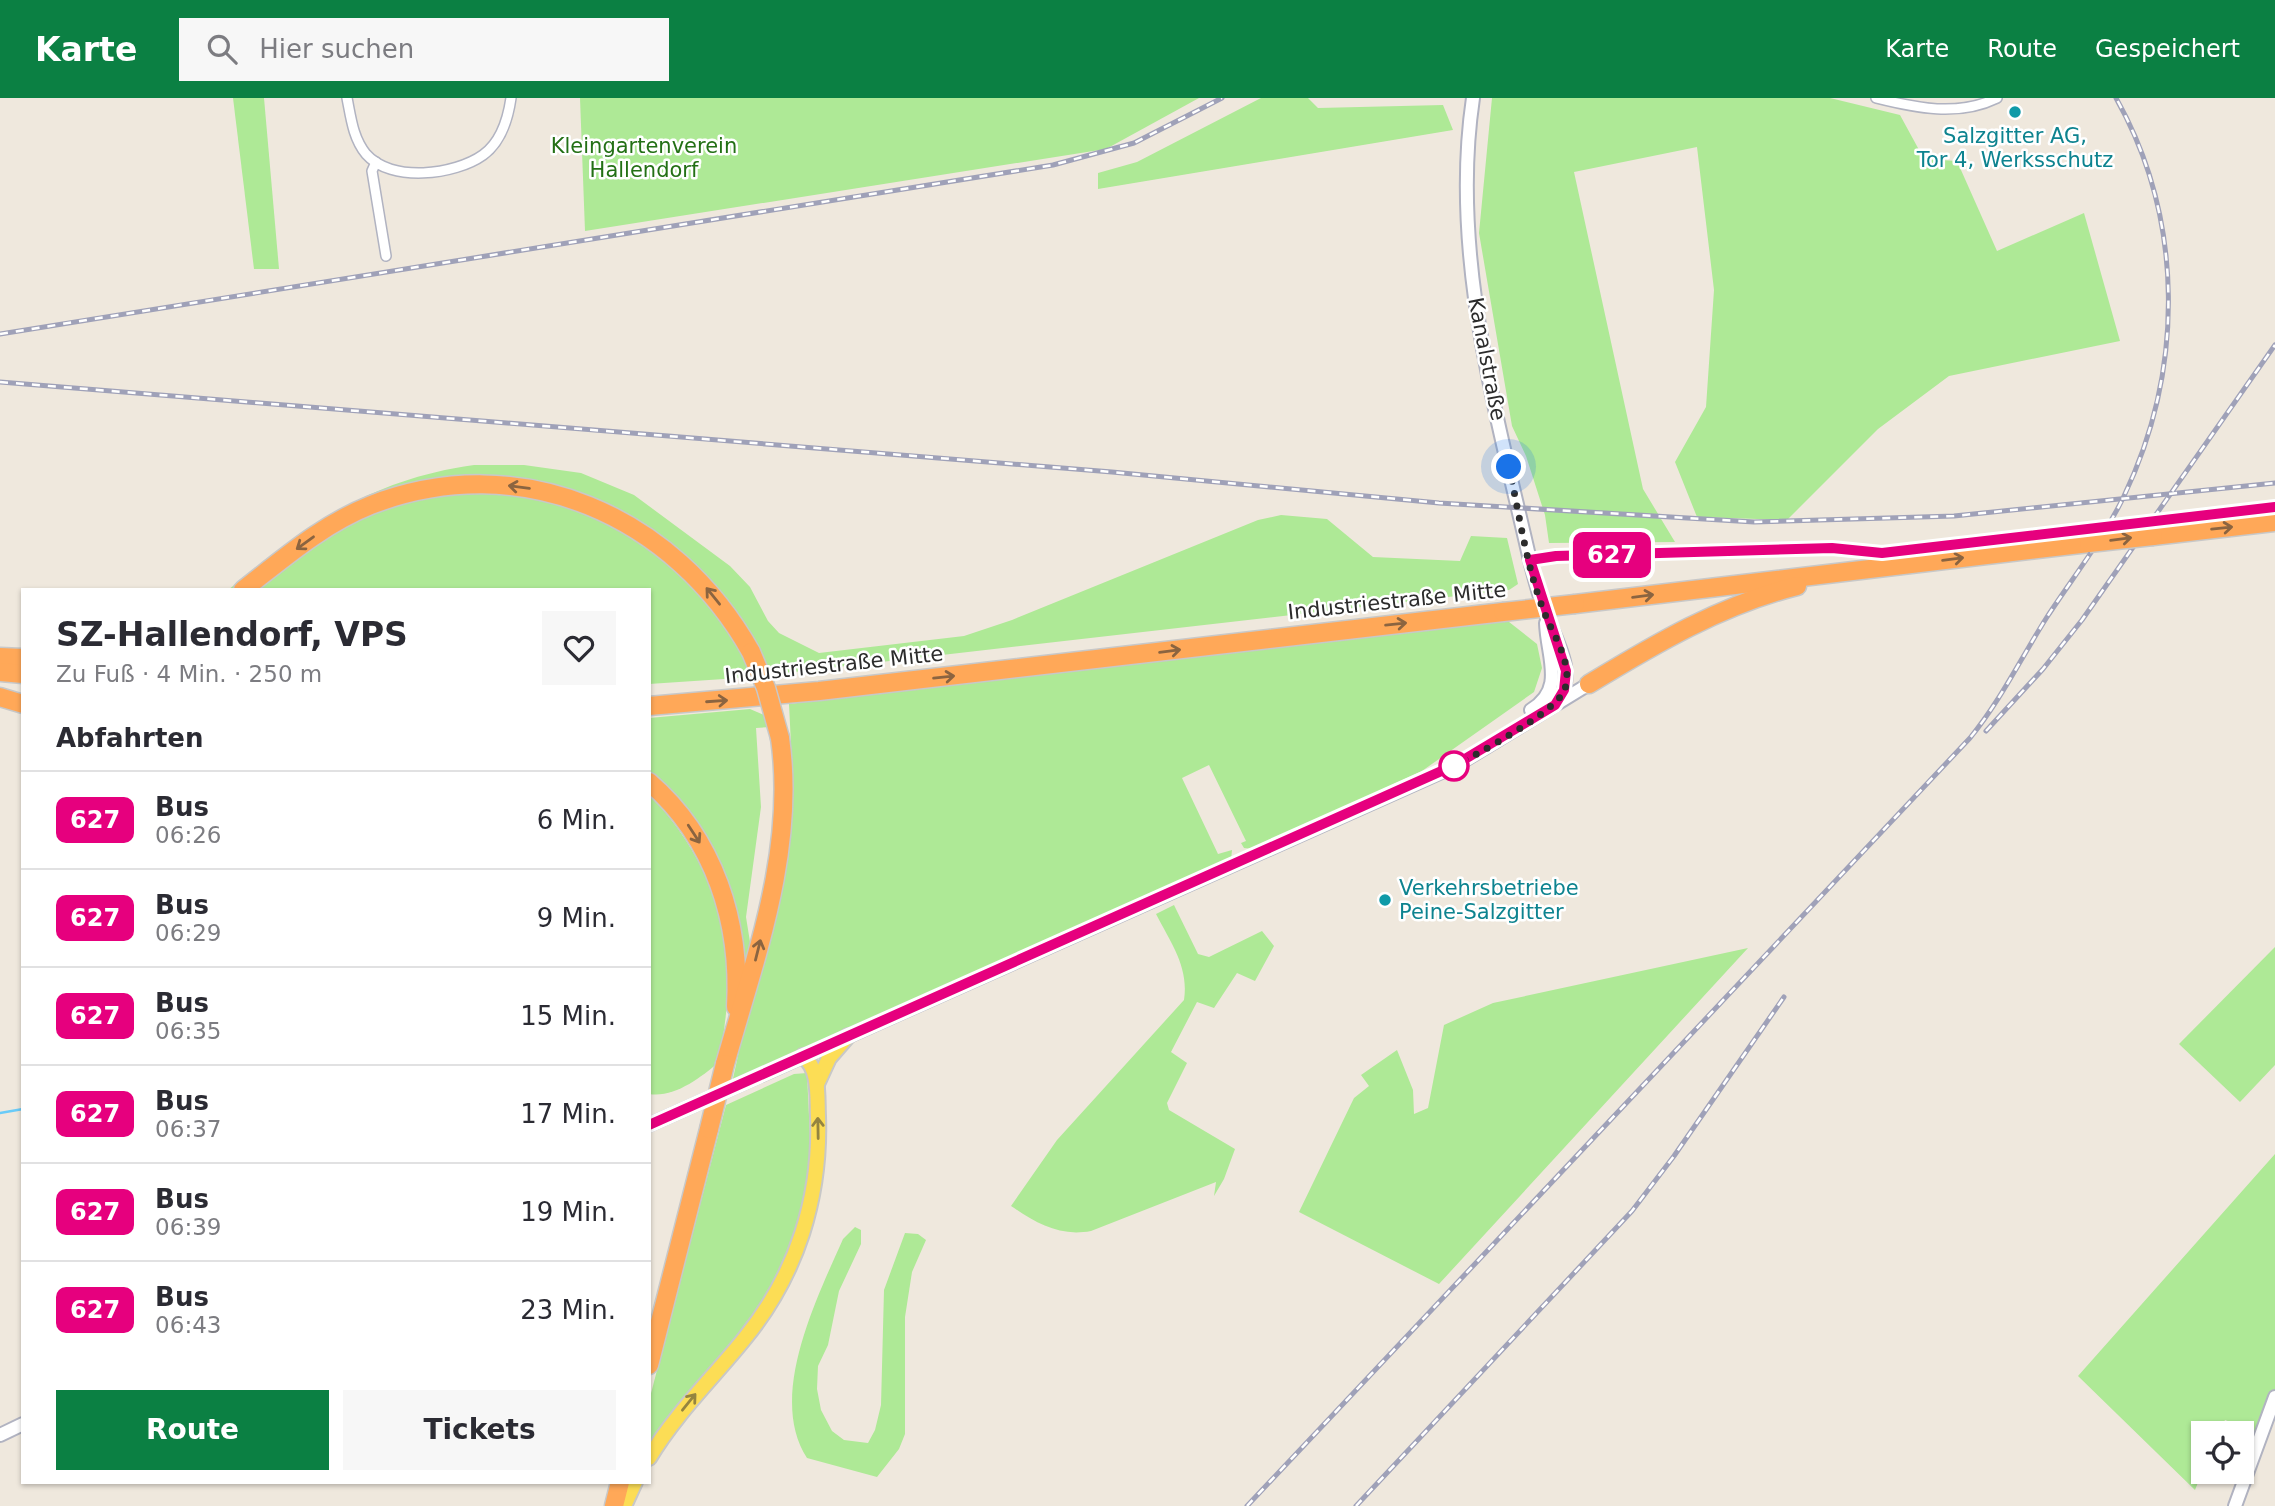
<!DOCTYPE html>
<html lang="de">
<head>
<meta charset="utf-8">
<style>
	body { margin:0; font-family:"DejaVu Sans",sans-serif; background:#f7f7f7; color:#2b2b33; height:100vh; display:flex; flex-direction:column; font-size:26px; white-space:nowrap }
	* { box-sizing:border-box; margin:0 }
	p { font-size:23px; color:#7c7c81 }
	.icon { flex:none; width:38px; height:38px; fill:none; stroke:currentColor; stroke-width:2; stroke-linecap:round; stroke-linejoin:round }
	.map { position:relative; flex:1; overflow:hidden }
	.drawer { position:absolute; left:21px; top:490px; width:630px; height:896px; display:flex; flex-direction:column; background:#fff; border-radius:0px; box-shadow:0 2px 5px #0004 }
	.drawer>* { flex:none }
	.badge { padding:0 14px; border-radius:10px; font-size:24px; line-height:46px }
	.tools { position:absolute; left:2191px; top:1323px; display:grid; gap:14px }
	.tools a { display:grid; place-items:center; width:63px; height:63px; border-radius:0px; background:#fff; box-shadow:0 2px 5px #0004; font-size:35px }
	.you { position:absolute; width:35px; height:35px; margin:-18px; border:5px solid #fff; border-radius:50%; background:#1a73e8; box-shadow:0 0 0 10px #1a73e833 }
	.map>.badge { position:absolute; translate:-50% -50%; box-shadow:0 0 0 4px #fff }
	h2 { padding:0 35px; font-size:26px; line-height:63px }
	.round { display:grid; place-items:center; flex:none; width:74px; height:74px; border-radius:0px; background:#f7f7f7 }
	.summary { display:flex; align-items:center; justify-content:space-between; height:119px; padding:0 35px }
	h1 { font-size:33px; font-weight:600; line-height:52px }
	.button { display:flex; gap:14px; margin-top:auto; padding:14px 35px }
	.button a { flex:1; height:80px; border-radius:0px; background:#0b8043; color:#fff; font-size:28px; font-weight:600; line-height:80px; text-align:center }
	.button a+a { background:#f7f7f7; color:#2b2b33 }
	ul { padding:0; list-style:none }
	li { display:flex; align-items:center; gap:21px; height:98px; padding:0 35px; border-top:2px solid #e1e1e2 }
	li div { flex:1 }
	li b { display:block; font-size:26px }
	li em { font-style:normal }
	li .badge { min-width:77px; font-weight:700; text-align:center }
	header { display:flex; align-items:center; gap:42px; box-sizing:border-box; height:98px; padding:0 35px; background:#0b8043; color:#fff }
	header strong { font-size:33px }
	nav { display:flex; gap:38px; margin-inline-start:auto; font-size:24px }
	.search { width:490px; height:63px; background:#f7f7f7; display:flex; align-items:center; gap:18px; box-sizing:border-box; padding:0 24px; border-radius:0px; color:#7c7c81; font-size:26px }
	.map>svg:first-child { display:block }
	.green { fill:#aee996 }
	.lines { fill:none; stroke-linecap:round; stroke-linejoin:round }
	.stream { stroke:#69cbf8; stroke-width:2.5 }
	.street-casing { stroke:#b1b3c1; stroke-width:12 }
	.secondary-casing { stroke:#b1b3c1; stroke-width:16 }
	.primary-casing { stroke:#c8c8c8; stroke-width:18 }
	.highway-casing { stroke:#c8c8c8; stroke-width:21 }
	.street { stroke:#fff; stroke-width:9 }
	.secondary { stroke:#fff; stroke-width:12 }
	.primary { stroke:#fcdd55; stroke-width:14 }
	.highway { stroke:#ffa858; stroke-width:18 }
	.rail-casing { stroke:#9fa1b8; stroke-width:5 }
	.rail { stroke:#fff; stroke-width:2.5; stroke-dasharray:8; stroke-linecap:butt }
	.highway-bridge-casing { stroke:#c8c8c8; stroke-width:21; stroke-linecap:butt }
	.highway-bridge { stroke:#ffa858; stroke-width:18 }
	.oneway { stroke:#8b6440 }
	.oneway2 { stroke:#948440 }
	.line-casing { stroke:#fff; stroke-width:16 }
	.line { stroke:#e6007e; stroke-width:10 }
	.walk { stroke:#2c2c2c; stroke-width:7; stroke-dasharray:0 12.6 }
	.culture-dot { fill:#0f9aa8; stroke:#fff; stroke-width:2.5 }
	.stop-dot { fill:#fff; stroke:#e6007e; stroke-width:3.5 }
	.labels { text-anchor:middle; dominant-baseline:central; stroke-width:5; stroke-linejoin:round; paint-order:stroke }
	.culture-label { font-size:21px; fill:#0d838f; stroke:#fff }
	.park-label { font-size:21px; fill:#237015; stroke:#fff }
	.street-label { font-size:21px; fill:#2c2c2c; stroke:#fff }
</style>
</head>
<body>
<header>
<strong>Karte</strong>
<div class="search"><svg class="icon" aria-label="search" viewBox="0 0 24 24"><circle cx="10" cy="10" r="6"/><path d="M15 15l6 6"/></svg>Hier suchen</div>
<nav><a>Karte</a><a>Route</a><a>Gespeichert</a></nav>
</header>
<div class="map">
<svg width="2275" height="1408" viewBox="0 0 2275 1408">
	<rect width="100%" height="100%" fill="#efe8dd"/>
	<g class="green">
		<path d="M233 0H264L279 171H254Z"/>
		<path d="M580 0H1199L1106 51 585 133Z"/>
		<path d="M1261 0H1308L1318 10 1443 7 1453 32 1098 91V75L1137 64Z"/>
		<path d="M1492 0H1830L1900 17 1924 61 1957 63 1997 153 2084 115 2120 243 1949 278 1878 331 1787 422 1697 419 1675 364 1706 309 1714 192 1697 49 1574 74 1643 391 1675 444 1549 445 1545 417 1526 358 1512 328 1479 135Z"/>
		<path d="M474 367H524L581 375 634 397 730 468 750 489 768 523 779 535 819 555 964 538 1012 522 1258 422 1281 417 1327 421 1373 459 1460 463 1471 438 1507 440 1518 486 1509 492 768 577 746 534 609 409 425 387 276 458 234 492H228C309 427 368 382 474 367Z"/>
		<path d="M476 394 533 399 591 416 662 456 732 531 754 579 649 586V492H257C304 454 351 416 411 402 432 397 455 396 476 394Z"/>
		<path d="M1504 520 1537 546 1542 570 1534 594 1422 673 1253 751 1244 750 1241 745 1246 743 1209 667 1182 680 1218 756 1232 752 1231 762 732 985 790 721 793 687 789 606Z"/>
		<path d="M750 611 764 617 771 629 756 630 761 709 746 819 750 844 742 896 735 818 649 678V620Z"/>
		<path d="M649 696C724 775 741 861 718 965 700 980 674 1000 649 996Z"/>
		<path d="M1174 807 1198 856 1209 859 1262 833 1274 848 1255 883 1237 875 1214 910 1197 904 1171 954 1187 965 1167 1005 1169 1012 1235 1051 1224 1081 1214 1098 1216 1084 1091 1133C1059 1139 1036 1125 1011 1108L1057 1042 1184 902C1189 869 1171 845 1156 816Z"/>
		<path d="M2275 849V967L2240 1004 2179 946Z"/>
		<path d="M1748 850 1439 1186 1299 1114 1354 1000 1369 988 1361 977 1397 952 1413 992 1414 1016 1428 1010 1444 927 1493 905Z"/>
		<path d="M807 975 811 1061 804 1119 765 1208 649 1350V1303L726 1007 794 976Z"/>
		<path d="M2275 1056V1315L2267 1338 2225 1322 2219 1335H2203V1372L2195 1392 2078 1278Z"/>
		<path d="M855 1129 861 1132V1146L839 1193 828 1247 818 1268 817 1291 821 1312 832 1333 844 1342 868 1345 875 1332 881 1307 884 1192 905 1135 918 1136 926 1142 912 1174 905 1219V1336L899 1351 877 1379 807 1360C767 1299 817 1200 843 1141Z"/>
	</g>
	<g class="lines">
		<path class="stream" d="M0 1015 23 1011"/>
		<g class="street-casing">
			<g id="street">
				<path d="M347 0C351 20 353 40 366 56 391 85 455 77 483 57 501 44 508 21 511 0"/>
				<path d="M1876 0C1916 10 1958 19 1997 0"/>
				<path d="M376 64 372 73 386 158"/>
			</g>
		</g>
		<g class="secondary-casing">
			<g id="secondary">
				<path d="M1473 0C1450 154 1495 309 1529 458 1534 478 1539 500 1547 519 1558 547 1577 576 1557 604"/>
				<path d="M1531 612C1566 591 1547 559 1546 525"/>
				<path d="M649 1027 1455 668 1589 586"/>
				<path d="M0 1337 23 1326"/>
				<path d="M2235 1408 2275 1299"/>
			</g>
		</g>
		<g class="primary-casing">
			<g id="primary">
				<path d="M817 986 829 960 848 938"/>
				<path d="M649 1360C676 1315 713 1280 745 1240 797 1176 821 1099 818 1018 817 998 820 971 803 958"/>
				<path d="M624 1408 635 1384"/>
			</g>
		</g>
		<g class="highway-casing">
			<g id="highway">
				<path d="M2153 438 2275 424"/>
				<path d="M243 492C284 460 323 426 371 407 521 349 675 418 751 554"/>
				<path d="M1575 506 2089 445"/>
				<path d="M0 559 23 560"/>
				<path d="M0 574 23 576"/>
				<path d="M1589 586C1655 546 1721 507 1797 488"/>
				<path d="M0 599 23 606"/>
				<path d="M649 608 819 593 1503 514"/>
				<path d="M649 684C715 741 741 825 736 909"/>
				<path d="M725 966C755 860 796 752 780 640"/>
				<path d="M649 1267 709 1031"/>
				<path d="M614 1408 620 1384"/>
			</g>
		</g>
		<use href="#street" class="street"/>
		<use href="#secondary" class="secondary"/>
		<use href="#primary" class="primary"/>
		<use href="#highway" class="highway"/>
		<g class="rail-casing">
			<g id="rail">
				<path d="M0 236 1053 67 1134 45 1222 0"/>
				<path d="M0 284 1112 374 1439 405 1754 424 1954 418 2275 385"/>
				<path d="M1986 633 2043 571 2082 522 2275 247"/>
				<path d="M1247 1408 1970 640C2001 602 2021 560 2047 519 2073 479 2103 442 2124 398 2184 272 2185 123 2116 0"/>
				<path d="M1356 1408 1632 1113 1674 1058 1784 899"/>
			</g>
		</g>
		<use href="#rail" class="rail"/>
		<g class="highway-bridge-casing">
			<g id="highway-bridge">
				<path d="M2089 445 2153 438"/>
				<path d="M1503 514 1575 506"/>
				<path d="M751 554 766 590 780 640"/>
				<path d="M709 1031 725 966"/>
			</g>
		</g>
		<use href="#highway-bridge" class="highway-bridge"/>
	</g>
	<defs><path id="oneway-shaft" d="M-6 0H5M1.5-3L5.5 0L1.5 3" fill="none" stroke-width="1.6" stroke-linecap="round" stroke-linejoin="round" transform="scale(1.75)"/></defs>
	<g class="oneway">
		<use href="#oneway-shaft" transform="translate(519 389) rotate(-173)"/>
		<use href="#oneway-shaft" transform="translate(2222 430) rotate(-6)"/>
		<use href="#oneway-shaft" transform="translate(2121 441) rotate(-7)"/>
		<use href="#oneway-shaft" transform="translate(305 445) rotate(144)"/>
		<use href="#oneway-shaft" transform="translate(1953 461) rotate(-7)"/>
		<use href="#oneway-shaft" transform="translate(713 498) rotate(-129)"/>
		<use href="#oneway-shaft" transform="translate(1643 498) rotate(-7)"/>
		<use href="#oneway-shaft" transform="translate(1396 526) rotate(-6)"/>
		<use href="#oneway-shaft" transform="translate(1170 553) rotate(-7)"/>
		<use href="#oneway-shaft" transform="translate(944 579) rotate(-6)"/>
		<use href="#oneway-shaft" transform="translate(717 603) rotate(-4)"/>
		<use href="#oneway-shaft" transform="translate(694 736) rotate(57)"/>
		<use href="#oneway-shaft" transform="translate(758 852) rotate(-76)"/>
	</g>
	<g class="oneway2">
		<use href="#oneway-shaft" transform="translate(818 1030) rotate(-91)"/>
		<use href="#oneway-shaft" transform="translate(689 1304) rotate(-51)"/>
	</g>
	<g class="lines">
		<g class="line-casing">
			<path id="line" d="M649 1027 1455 667 1555 607 1564 592 1566 573 1530 462 1556 458 1832 450 1882 455 2275 409"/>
		</g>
		<use href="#line" class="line"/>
		<path class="walk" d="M1454 668C1478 656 1555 614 1564 593 1574 570 1556 541 1547 521 1527 474 1520 419 1509 369"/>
	</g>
	<g class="culture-dot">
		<circle cx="2015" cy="14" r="7"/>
		<circle cx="1385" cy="802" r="7"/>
	</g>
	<circle class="stop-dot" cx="1454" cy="668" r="14"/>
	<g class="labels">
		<g class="culture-label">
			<text x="2015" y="38">Salzgitter AG,<tspan x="2015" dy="24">Tor 4, Werksschutz</tspan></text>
			<text x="1399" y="790" text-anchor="start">Verkehrsbetriebe<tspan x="1399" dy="24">Peine-Salzgitter</tspan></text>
		</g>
		<g class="park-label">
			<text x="644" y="48">Kleingartenverein<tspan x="644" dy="24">Hallendorf</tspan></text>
		</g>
		<g class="street-label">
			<text transform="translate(1487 261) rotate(79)">Kanalstraße</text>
			<text transform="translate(1397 503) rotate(-6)">Industriestraße Mitte</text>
			<text transform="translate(834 567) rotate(-6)">Industriestraße Mitte</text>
		</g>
	</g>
</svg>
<div class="tools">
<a><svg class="icon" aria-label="locate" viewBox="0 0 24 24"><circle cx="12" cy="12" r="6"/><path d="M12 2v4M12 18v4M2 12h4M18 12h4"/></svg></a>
</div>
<div class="you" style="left:1509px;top:369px"></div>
<b class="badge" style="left:1612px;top:457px;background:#e6007e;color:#fff">627</b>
<section class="drawer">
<div class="summary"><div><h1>SZ-Hallendorf, VPS</h1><p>Zu Fuß · 4 Min. · 250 m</p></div><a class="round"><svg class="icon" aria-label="heart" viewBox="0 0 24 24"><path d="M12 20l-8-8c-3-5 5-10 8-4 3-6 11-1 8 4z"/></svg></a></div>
<h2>Abfahrten</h2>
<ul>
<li><span class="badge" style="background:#e6007e;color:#fff">627</span><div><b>Bus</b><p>06:26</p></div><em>6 Min.</em></li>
<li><span class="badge" style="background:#e6007e;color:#fff">627</span><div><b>Bus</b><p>06:29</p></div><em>9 Min.</em></li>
<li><span class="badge" style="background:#e6007e;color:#fff">627</span><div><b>Bus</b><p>06:35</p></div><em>15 Min.</em></li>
<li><span class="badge" style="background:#e6007e;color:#fff">627</span><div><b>Bus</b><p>06:37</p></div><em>17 Min.</em></li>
<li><span class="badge" style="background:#e6007e;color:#fff">627</span><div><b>Bus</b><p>06:39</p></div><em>19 Min.</em></li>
<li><span class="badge" style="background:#e6007e;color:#fff">627</span><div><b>Bus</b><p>06:43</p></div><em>23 Min.</em></li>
</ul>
<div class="button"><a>Route</a><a>Tickets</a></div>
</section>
</div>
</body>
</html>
